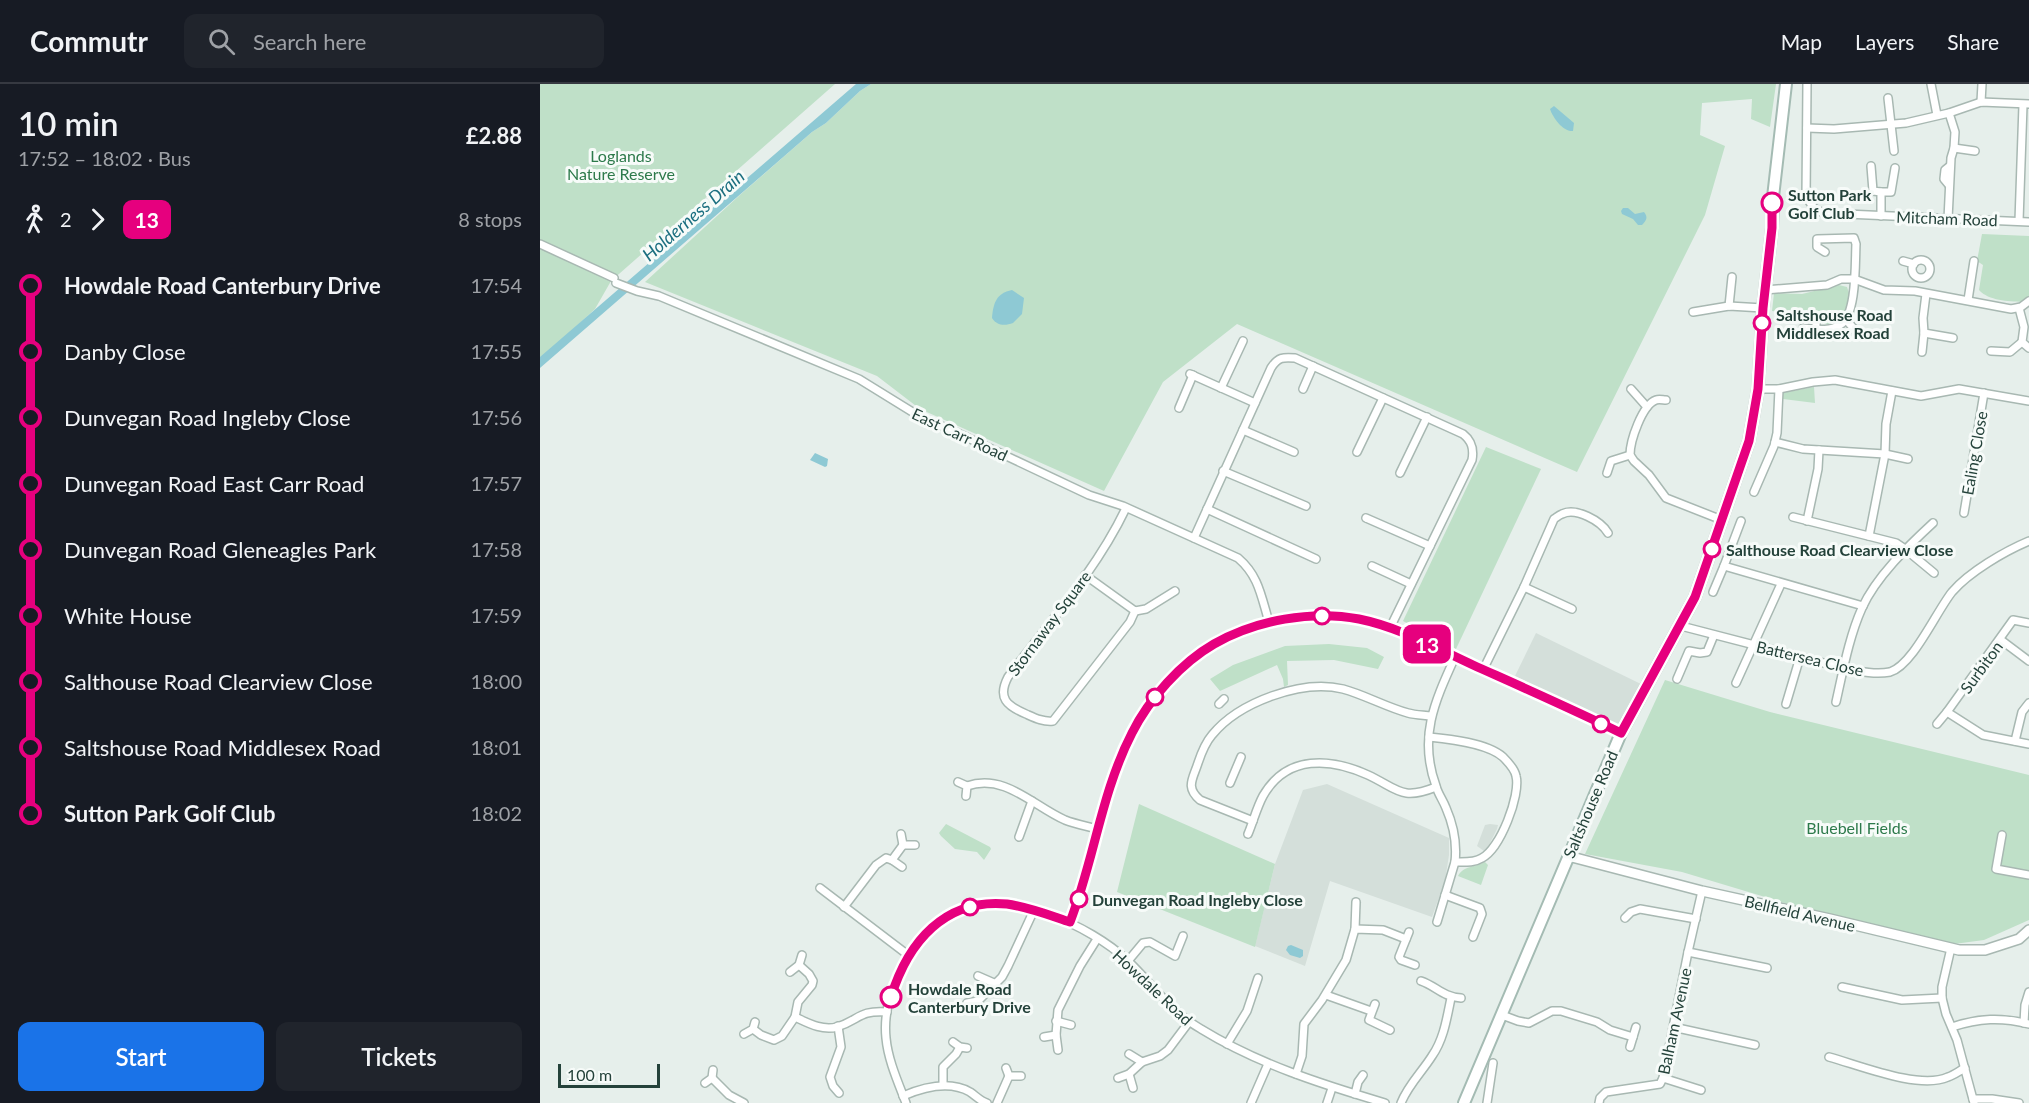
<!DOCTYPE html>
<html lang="en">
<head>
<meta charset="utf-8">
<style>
	body { margin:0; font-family:Lato,sans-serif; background:#20242c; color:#f1f3f6; height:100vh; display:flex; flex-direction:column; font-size:22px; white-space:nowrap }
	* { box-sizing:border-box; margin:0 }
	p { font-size:20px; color:#9ea1a6 }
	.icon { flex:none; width:33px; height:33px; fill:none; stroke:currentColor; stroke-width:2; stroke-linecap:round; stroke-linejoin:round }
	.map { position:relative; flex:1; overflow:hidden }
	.drawer { display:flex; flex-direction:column; background:#171b24; width:540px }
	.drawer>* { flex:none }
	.badge { padding:0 12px; border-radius:9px; font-size:21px; line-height:39px }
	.scale { position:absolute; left:18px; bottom:15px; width:102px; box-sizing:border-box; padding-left:6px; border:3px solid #24423a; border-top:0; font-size:16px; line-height:21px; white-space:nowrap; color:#24423a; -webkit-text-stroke:4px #f7fbf9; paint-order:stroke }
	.map>.badge { position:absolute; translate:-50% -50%; box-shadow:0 0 0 3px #fff }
	.legs { display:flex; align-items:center; gap:9px; height:66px; padding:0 18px; font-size:20px }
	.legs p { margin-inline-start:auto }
	.headline { display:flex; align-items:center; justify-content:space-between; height:102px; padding:0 18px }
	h1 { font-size:33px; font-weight:600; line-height:45px }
	.primary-button { display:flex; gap:12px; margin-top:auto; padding:12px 18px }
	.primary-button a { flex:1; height:69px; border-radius:12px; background:#1a73e8; color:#fff; font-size:24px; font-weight:600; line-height:69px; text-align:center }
	.primary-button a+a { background:#20242c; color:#f1f3f6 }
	ul { padding:0 18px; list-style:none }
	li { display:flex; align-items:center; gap:21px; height:66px; font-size:22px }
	li i { display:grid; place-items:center; width:9px; height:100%; margin:0 8px; background:currentColor }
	li i::after { content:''; width:15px; height:15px; margin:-8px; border:4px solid; border-radius:50%; background:#171b24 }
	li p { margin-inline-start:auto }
	li:first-child i { background:linear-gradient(#0000 50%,currentColor 0) }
	li:last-child i { background:linear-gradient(currentColor 50%,#0000 0) }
	header { display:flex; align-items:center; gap:36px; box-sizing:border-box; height:84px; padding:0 30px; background:#171b24; border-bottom:2px solid #363941 }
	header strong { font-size:28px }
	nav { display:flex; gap:33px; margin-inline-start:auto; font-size:21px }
	.search { width:420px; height:54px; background:#20242c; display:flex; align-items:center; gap:15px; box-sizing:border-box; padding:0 21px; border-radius:12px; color:#9ea1a6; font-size:22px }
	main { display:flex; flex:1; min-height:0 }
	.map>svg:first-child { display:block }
	.built { fill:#d4dfda }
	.green { fill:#bfe0c8 }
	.water { fill:#8ec9d4 }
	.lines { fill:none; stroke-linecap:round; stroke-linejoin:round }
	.minor-casing { stroke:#a8b8b2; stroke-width:10 }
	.tertiary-casing { stroke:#a8b8b2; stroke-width:12 }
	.secondary-casing { stroke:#a4bbb3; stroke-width:14 }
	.minor { stroke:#fff; stroke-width:7 }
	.tertiary { stroke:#fff; stroke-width:9 }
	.secondary { stroke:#fff; stroke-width:10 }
	.line-1-casing { stroke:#fff; stroke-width:14 }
	.line-1 { stroke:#e6007e; stroke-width:9 }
	.stop-1-dot { fill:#fff; stroke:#e6007e; stroke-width:3 }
	.labels { text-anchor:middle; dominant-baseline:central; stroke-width:6; stroke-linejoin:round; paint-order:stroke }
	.park-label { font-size:16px; fill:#2d7a4b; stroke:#f7fbf9 }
	.stop-label { font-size:16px; font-weight:bold; fill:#24423a; stroke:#f7fbf9; text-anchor:start }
	.street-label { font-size:16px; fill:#24423a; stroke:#f7fbf9 }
	.water-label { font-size:18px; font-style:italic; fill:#1c6f80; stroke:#f7fbf9 }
</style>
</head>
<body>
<header>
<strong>Commutr</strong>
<div class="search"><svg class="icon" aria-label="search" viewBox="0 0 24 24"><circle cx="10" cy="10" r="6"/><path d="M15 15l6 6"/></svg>Search here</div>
<nav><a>Map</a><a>Layers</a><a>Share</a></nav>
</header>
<main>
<section class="drawer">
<div class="headline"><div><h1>10 min</h1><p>17:52 – 18:02 · Bus</p></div><b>£2.88</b></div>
<div class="legs"><svg class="icon" aria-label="walk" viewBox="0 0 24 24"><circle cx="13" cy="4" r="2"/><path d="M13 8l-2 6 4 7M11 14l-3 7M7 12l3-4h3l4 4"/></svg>2<svg class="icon" aria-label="forward" viewBox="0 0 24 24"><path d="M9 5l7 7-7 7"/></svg><b class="badge" style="background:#e6007e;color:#fff">13</b><p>8 stops</p></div>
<ul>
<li><i style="color:#e6007e"></i><b>Howdale Road Canterbury Drive</b><p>17:54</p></li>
<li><i style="color:#e6007e"></i><span>Danby Close</span><p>17:55</p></li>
<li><i style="color:#e6007e"></i><span>Dunvegan Road Ingleby Close</span><p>17:56</p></li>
<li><i style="color:#e6007e"></i><span>Dunvegan Road East Carr Road</span><p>17:57</p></li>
<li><i style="color:#e6007e"></i><span>Dunvegan Road Gleneagles Park</span><p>17:58</p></li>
<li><i style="color:#e6007e"></i><span>White House</span><p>17:59</p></li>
<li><i style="color:#e6007e"></i><span>Salthouse Road Clearview Close</span><p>18:00</p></li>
<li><i style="color:#e6007e"></i><span>Saltshouse Road Middlesex Road</span><p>18:01</p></li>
<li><i style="color:#e6007e"></i><b>Sutton Park Golf Club</b><p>18:02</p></li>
</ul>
<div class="primary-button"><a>Start</a><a>Tickets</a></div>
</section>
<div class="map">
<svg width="1489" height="1019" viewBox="0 0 1489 1019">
	<rect width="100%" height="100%" fill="#e6efeb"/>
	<g class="built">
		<path d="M996 549 1103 601 1080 644 975 592Z"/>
		<path d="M787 700 909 754V771L905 797 892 833 790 797 765 882 715 862 735 780 763 706Z"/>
		<path d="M950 740 958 741 957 745 948 763 944 767 937 762 945 741Z"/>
	</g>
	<g class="green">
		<path d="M0 0H295L71 197 55 225 0 276Z"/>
		<path d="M331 0H1236L1230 43 1211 35 1212 15 1162 19 1160 51 1185 62 1165 131 1037 388 697 240 623 298 564 407 380 325 337 292 105 198 201 110 272 48 286 39 320 7Z"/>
		<path d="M1442 150 1489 152V212L1482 218C1468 217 1449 217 1439 206L1443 181 1437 177Z"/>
		<path d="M1299 201 1307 203 1310 212 1306 230 1294 240H1282L1280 231 1272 230 1271 232 1232 227 1234 209 1262 210Z"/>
		<path d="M1274 303 1275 319 1243 315 1242 309Z"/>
		<path d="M946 363 1001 385 916 565 863 537Z"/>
		<path d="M789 560 827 564 844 573 838 585 794 576 747 577 748 601 744 603 743 595 737 581 680 607 670 595 693 581 745 562Z"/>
		<path d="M1125 596 1230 628 1489 691V836L1444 856 1414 860 1265 825 1142 788 1045 770Z"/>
		<path d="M599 720 735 780 715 863 577 808Z"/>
		<path d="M406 740 450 763 451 765 444 776 437 768 415 765 401 752 399 749Z"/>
		<path d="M945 778 948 781 941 801 918 792C923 782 935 783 945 778Z"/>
	</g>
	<g class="water">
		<path d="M316 0H331L320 7 286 39 272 48 0 284V273Z"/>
		<path d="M1014 22 1034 39 1033 47C1023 48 1013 34 1010 25Z"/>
		<path d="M1083 124H1088L1095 130 1104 128C1108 133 1107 136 1102 141H1098L1093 135 1082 130 1081 127Z"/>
		<path d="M472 206 484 214 482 230 473 239C465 242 457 242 452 234 453 220 456 209 472 206Z"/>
		<path d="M275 369 288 375 287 382 285 383 270 376Z"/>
		<path d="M751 861 763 866V872L760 874 750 871 746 866 748 862Z"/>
	</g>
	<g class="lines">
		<g class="minor-casing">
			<g id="minor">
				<path d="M1267 0 1266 113 1274 124 1283 129 1489 138"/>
				<path d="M1391 0 1397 31"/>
				<path d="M1348 14 1354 67"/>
				<path d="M1441 18 1442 0"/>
				<path d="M1267 44 1294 45 1366 39 1409 29 1441 18 1489 20"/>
				<path d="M1414 64 1435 67"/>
				<path d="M1331 82 1333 107 1341 108"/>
				<path d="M1409 101 1404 95 1405 86 1410 82"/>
				<path d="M1341 132V108H1351L1355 84"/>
				<path d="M1408 135 1411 74 1414 64 1415 48 1409 29"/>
				<path d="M1479 137 1483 21"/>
				<path d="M0 160 74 194"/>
				<circle cx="1381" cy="185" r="9"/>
				<path d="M1363 177 1374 180"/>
				<path d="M76 199 97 207 119 212 319 295 387 337 407 344 549 411 583 422 698 474C719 492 721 512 729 538"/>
				<path d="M1225 206 1287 201 1301 195H1314L1344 206 1375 207 1471 225 1481 223 1489 217"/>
				<path d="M1386 210 1383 234 1384 249 1413 254"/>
				<path d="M1428 216 1434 177"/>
				<path d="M1189 222 1192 193"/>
				<path d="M1479 224 1484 243 1482 258 1489 264"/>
				<path d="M1153 228 1189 222 1223 224"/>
				<path d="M1307 237 1315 246"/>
				<path d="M1263 244C1275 245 1289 248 1300 241 1317 232 1315 178 1316 160L1314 154 1277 155V163L1285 168"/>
				<path d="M1276 245V232"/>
				<path d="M1451 267 1470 268 1482 258"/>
				<path d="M1382 268 1384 249"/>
				<path d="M650 290 715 319"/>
				<path d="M681 304 703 257"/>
				<path d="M763 305 773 282"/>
				<path d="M1091 305 1107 323"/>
				<path d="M1218 305H1239L1273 298 1295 296 1381 312 1419 305 1489 317"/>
				<path d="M1126 316C1123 316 1119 315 1116 316 1102 321 1090 357 1090 371L1094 377 1109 391 1126 414 1182 436"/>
				<path d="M639 324 653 291"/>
				<path d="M703 346 754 368"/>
				<path d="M1235 358 1263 365 1345 370 1368 375"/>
				<path d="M817 368 843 314"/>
				<path d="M683 387 766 422"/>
				<path d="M860 389 887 333"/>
				<path d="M1067 389 1071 377 1090 371"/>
				<path d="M1214 408 1234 362 1237 349 1239 305"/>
				<path d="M586 424C557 485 509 539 468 593 457 614 467 622 486 630 495 634 503 638 513 637L590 538 595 527"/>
				<path d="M667 425 776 475"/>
				<path d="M1424 429 1444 309"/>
				<path d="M1253 433 1356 459 1365 465 1394 489"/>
				<path d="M826 434 890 462"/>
				<path d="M1201 437 1184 482 1323 522"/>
				<path d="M1267 437 1278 385 1279 366"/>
				<path d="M1329 452 1345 370 1346 340 1352 307"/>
				<path d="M654 454 731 284C738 273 743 273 755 274L923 350C932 357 934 365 932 376L850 544"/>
				<path d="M832 482 871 500"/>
				<path d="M545 491 595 527 606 525 635 507"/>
				<path d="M984 503 1014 435C1017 433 1019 431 1022 430 1036 423 1061 437 1068 449"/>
				<path d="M1173 508 1184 482"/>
				<path d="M1489 539 1473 536 1407 628 1443 651 1489 660"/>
				<path d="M1141 542 1303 584C1318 587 1335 591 1350 588 1373 581 1396 528 1412 508 1429 488 1465 467 1489 457"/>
				<path d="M1461 556 1489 577"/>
				<path d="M943 586 984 503 1032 525"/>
				<path d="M1137 595 1149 567 1160 569 1167 568 1174 551"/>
				<path d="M1196 599 1241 500"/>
				<path d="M1296 618C1303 587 1309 553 1322 524 1336 493 1368 462 1393 439"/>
				<path d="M679 620 684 615"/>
				<path d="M1246 620 1260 573"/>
				<path d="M1397 640 1407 628"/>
				<path d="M889 653C910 655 947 659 963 673 968 678 975 686 976 692 981 711 960 765 942 774 934 779 924 778 915 778"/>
				<path d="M1475 657 1482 628 1489 619"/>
				<path d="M418 698 427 702 426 712"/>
				<path d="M690 699 701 673"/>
				<path d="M427 702C465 689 493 722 525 736 535 740 546 742 557 745"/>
				<path d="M713 737 660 716C645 703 653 695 658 679 661 670 666 658 672 651 699 618 762 595 803 605 825 611 846 623 868 629 875 631 883 631 891 632"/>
				<path d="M361 750 363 761H375"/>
				<path d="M708 750C713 738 717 723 723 712 747 670 791 674 828 691 858 705 861 717 896 703"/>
				<path d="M1462 751 1456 785 1489 791"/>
				<path d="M479 753 492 717"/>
				<path d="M352 776 363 761"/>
				<path d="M280 804 368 871"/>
				<path d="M905 811 940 824 942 830 933 853"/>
				<path d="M304 823 336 781 346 774 352 776 362 783"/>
				<path d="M1085 834 1091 828 1100 825 1156 835"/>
				<path d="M529 838C554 777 561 709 592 649 609 615 641 579 674 560 716 536 772 526 819 535 860 544 899 565 937 583 985 605 1033 626 1081 649"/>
				<path d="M897 838 915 778C917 760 913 740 906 724 903 716 898 710 896 702 878 653 895 617 915 573"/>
				<path d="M815 845 816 818"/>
				<path d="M869 848 859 873 861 876 875 881"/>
				<path d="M1411 864 1402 903V914L1406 930 1417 956 1434 1019"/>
				<path d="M1148 868 1227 884"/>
				<path d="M588 877 603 859 610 858 635 872 643 852"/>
				<path d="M250 888 259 881 262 871"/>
				<path d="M438 892 454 899"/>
				<path d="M881 897C896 902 903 913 921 914"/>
				<path d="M1302 903 1362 916 1402 914"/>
				<path d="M786 911 831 927"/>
				<path d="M438 917 462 893 468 882 494 826"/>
				<path d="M427 919 438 917 443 928"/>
				<path d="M835 920 829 936 850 946"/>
				<path d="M962 931 978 937 989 939 1012 927H1021L1057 938 1070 946 1093 953"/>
				<path d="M255 933C268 939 282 947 297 943 320 936 318 926 347 928"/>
				<path d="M516 937 531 941"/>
				<path d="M1484 939 1485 921 1489 908"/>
				<path d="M298 942 301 963 290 993 293 1002 299 1009"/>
				<path d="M1133 943 1215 961"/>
				<path d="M1412 943C1439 934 1461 933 1489 940"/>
				<path d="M213 945 221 951 234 956 242 952 255 933 258 918 272 901 273 897 269 890 259 881"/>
				<path d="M204 950 213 945 215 938"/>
				<path d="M504 953 516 951"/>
				<path d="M413 958 420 963 427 964"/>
				<path d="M687 960 707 927 718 894"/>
				<path d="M1090 963 1096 943"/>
				<path d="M518 966 516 951 518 926 540 882 557 855"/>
				<path d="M589 970 602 978"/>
				<path d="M1289 973C1319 981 1379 1006 1408 993 1414 991 1419 987 1425 984"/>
				<path d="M466 984 469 992H481"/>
				<path d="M589 990 593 1004"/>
				<path d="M756 990 762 972 764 940 782 916 806 876 815 845 843 846 866 855"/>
				<path d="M172 994 189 1011 204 1019"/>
				<path d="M578 994 589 990 602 978 620 972 628 966 649 938"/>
				<path d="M1123 994 1161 1006"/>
				<path d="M165 999 172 994 173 986"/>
				<path d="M403 1001V983L416 970 420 963"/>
				<path d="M815 1010 818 998 823 991"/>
				<path d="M363 1012C384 1003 409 996 430 1008 436 1012 440 1017 447 1019"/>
				<path d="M1433 1015H1452L1479 1019"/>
				<path d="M366 1019C358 998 348 976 346 954 343 926 354 891 370 868 382 852 398 834 417 826 469 805 550 841 588 877 612 900 631 928 661 945 718 980 781 1000 845 1019"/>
				<path d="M457 1019 469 992"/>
				<path d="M711 1019 728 980"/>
				<path d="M787 1019 792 1004"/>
				<path d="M861 1019C868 1001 882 988 892 972 904 955 907 933 911 914"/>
				<path d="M947 1019 953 979"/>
				<path d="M1059 1019 1060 1014 1066 1008 1120 1000 1123 994 1148 868 1162 807"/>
			</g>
		</g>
		<g class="tertiary-casing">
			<path id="tertiary" d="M1028 772 1162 807 1290 835 1419 866H1445L1479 855 1489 846"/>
		</g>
		<g class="secondary-casing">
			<path id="secondary" d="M924 1019 1081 649 1155 513 1209 357 1218 305 1223 224 1232 144 1233 113 1246 0"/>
		</g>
		<use href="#minor" class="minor"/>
		<use href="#tertiary" class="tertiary"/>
		<use href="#secondary" class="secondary"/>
	</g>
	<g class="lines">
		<g class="line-1-casing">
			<path id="line-1" d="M351 913C368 858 405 814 467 820 489 823 509 831 530 838 554 777 561 709 592 649 609 615 641 579 674 560 716 536 772 526 819 535 859 543 896 564 933 581 982 603 1032 625 1081 649L1155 513 1209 357 1218 305 1223 224 1232 144V119"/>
		</g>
		<use href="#line-1" class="line-1"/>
	</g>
	<g class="stop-1-dot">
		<circle cx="1232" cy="119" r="10"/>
		<circle cx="1222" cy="239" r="8"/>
		<circle cx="1172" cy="465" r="8"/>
		<circle cx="782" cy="532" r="8"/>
		<circle cx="615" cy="613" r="8"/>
		<circle cx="1061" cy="640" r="8"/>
		<circle cx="539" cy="815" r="8"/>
		<circle cx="430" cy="823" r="8"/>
		<circle cx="351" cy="913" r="10"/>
	</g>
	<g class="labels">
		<g class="park-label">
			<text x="81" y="71">Loglands<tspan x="81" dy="18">Nature Reserve</tspan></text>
			<text x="1317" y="743">Bluebell Fields</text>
		</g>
		<g class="stop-label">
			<text x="1248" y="110">Sutton Park<tspan x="1248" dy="18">Golf Club</tspan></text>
			<text x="1236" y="230">Saltshouse Road<tspan x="1236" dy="18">Middlesex Road</tspan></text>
			<text x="1186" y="465">Salthouse Road Clearview Close</text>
			<text x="552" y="815">Dunvegan Road Ingleby Close</text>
			<text x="368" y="904">Howdale Road<tspan x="368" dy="18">Canterbury Drive</tspan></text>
		</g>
		<g class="street-label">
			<text transform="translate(1407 134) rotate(2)">Mitcham Road</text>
			<text transform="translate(420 350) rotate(25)">East Carr Road</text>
			<text transform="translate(1434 369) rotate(-80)">Ealing Close</text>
			<text transform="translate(509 539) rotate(-53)">Stornaway Square</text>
			<text transform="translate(1270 574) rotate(13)">Battersea Close</text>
			<text transform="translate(1441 583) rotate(-54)">Surbiton</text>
			<text transform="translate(1050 720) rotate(-67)">Saltshouse Road</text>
			<text transform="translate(1260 829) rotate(13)">Bellfield Avenue</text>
			<text transform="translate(613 903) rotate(43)">Howdale Road</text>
			<text transform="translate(1134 937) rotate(-78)">Balham Avenue</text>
		</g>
		<g class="water-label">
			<text transform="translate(153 131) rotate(-41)">Holderness Drain</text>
		</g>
	</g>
</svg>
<div class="scale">100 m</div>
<b class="badge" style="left:887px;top:560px;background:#e6007e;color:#fff">13</b>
</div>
</main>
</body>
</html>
